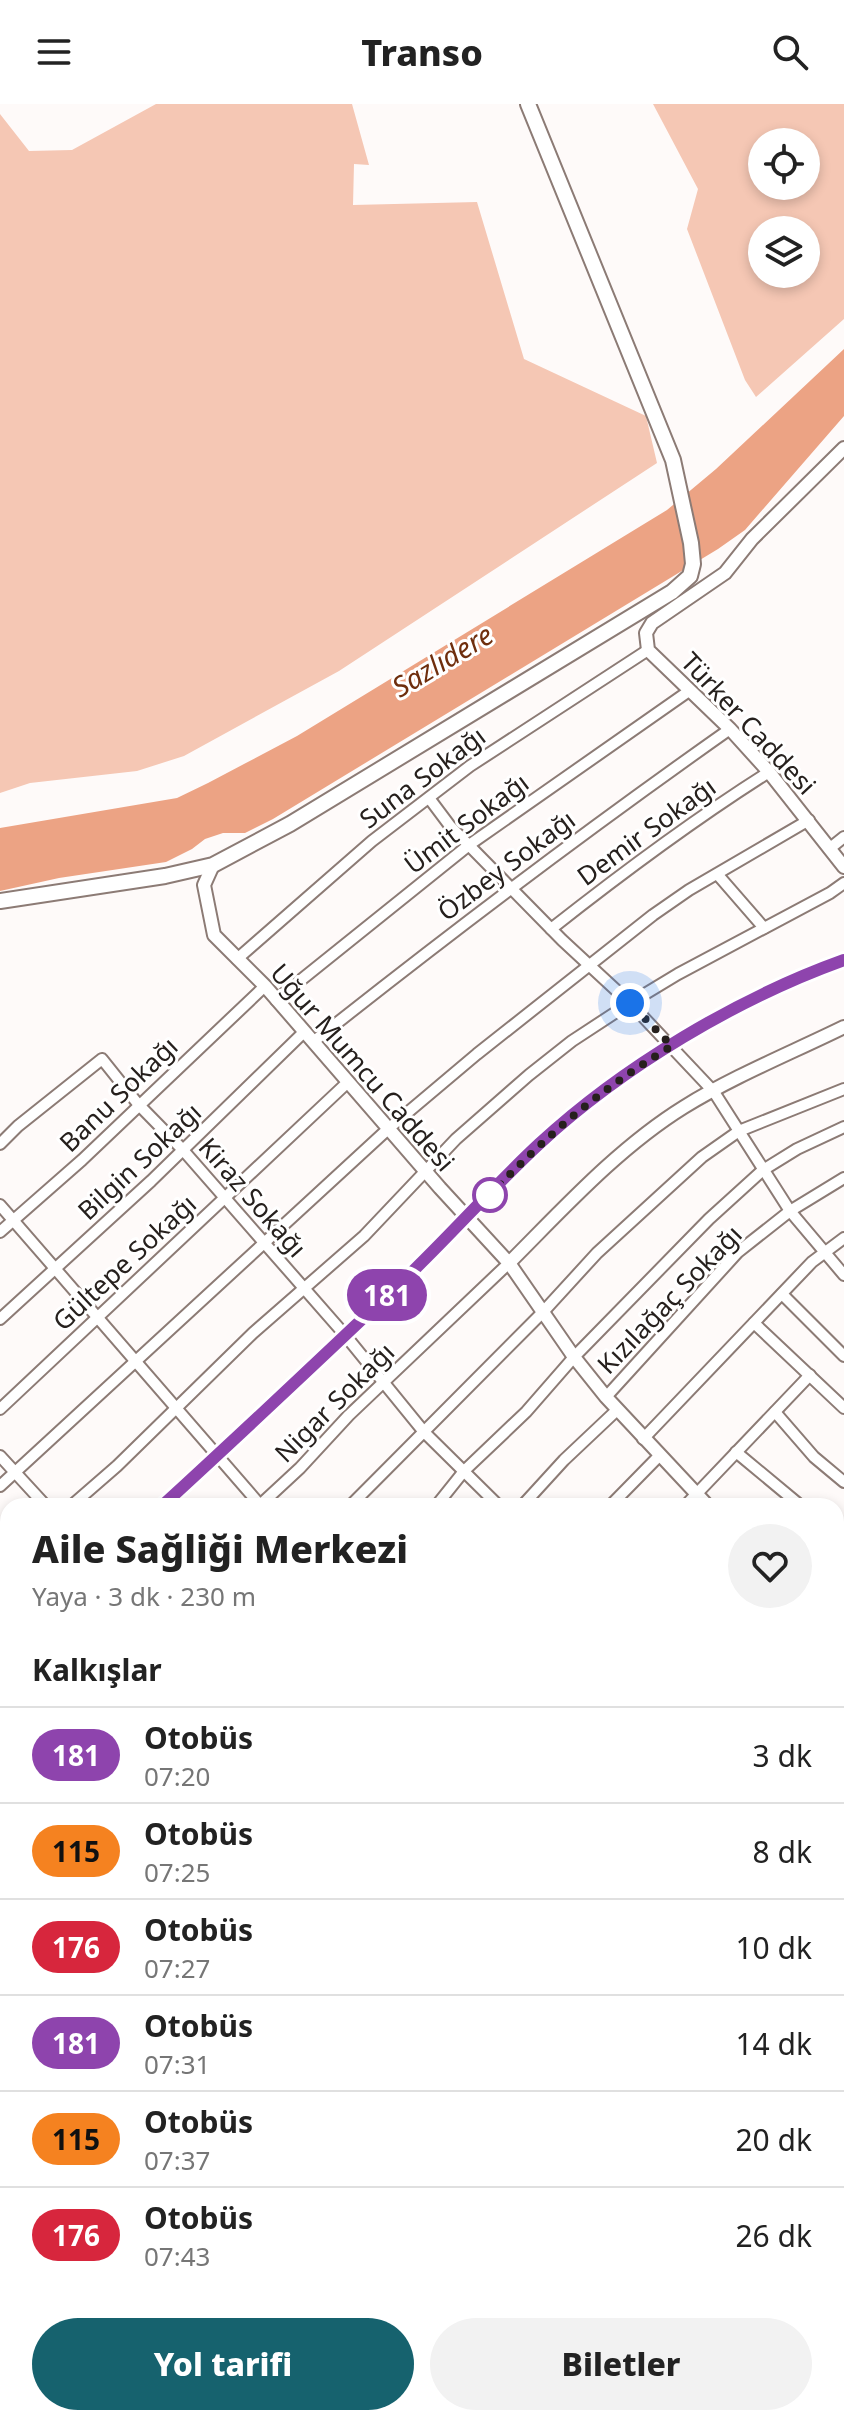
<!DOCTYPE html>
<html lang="tr">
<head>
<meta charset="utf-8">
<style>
	body { margin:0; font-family:"Noto Sans",sans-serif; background:#f2f2f2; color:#222; height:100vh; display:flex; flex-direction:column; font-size:30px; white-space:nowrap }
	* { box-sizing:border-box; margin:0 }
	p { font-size:26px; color:#767676 }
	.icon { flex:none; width:44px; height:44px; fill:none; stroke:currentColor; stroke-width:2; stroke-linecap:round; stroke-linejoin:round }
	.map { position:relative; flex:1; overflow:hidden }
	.sheet { position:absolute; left:0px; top:1394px; width:844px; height:928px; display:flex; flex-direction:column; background:#fff; border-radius:24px 24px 0 0; box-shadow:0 4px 12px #0003 }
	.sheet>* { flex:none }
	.badge { padding:0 16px; border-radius:26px; font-size:28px; line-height:52px }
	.buttons { position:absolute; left:748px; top:24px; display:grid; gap:16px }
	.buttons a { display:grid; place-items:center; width:72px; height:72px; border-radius:50%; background:#fff; box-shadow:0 4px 12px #0003; font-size:40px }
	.you { position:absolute; width:40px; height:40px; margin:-20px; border:6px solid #fff; border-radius:50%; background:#1a73e8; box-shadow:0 0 0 12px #1a73e833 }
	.map>.badge { position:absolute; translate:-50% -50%; box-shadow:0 0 0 4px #fff }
	h2 { padding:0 32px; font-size:30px; line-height:72px }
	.round { display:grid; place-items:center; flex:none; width:84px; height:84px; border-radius:42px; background:#f2f2f2 }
	.overview { display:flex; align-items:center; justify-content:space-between; height:136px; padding:0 32px }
	h1 { font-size:38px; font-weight:800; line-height:60px }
	.action { display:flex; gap:16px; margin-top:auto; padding:16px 32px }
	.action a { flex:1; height:92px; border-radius:48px; background:#16626e; color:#fff; font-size:32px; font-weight:800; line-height:92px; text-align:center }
	.action a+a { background:#f2f2f2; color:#222 }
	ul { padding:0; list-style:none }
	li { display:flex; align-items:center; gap:24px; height:96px; padding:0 32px; border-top:2px solid #e0e0e0 }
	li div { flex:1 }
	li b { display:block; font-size:30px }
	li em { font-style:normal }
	li .badge { min-width:88px; font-weight:700; text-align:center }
	header { display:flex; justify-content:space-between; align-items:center; height:104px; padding:0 32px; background:#fff; font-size:36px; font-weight:800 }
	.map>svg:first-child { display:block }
	.green { fill:#f5c7b4; fill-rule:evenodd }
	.water { fill:#eca384 }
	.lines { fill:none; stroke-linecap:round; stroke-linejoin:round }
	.minor-casing { stroke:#8c7b75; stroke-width:14 }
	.tertiary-casing { stroke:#8c7b75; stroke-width:16 }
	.secondary-casing { stroke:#8c7b75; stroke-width:18 }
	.minor { stroke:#fff; stroke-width:10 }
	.tertiary { stroke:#fff; stroke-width:12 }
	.secondary { stroke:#fff; stroke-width:14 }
	.line-casing { stroke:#fff; stroke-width:18 }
	.line { stroke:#8e44ad; stroke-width:12 }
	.walk { stroke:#26201d; stroke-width:8; stroke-dasharray:0 14.4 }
	.stop-dot { fill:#fff; stroke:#8e44ad; stroke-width:4 }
	.labels { text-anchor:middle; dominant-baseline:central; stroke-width:6; stroke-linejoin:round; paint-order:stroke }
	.street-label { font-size:26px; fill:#26201d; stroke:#fff }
	.water-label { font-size:28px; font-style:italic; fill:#6f2e0d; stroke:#fff }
</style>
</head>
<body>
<header><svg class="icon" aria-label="menu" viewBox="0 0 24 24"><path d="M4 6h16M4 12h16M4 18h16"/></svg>Transo<svg class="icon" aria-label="search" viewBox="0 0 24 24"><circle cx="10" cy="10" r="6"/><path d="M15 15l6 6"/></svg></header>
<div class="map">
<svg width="844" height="2322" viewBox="0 0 844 2322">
	<rect width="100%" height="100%" fill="#fefaf9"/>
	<g class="green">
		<path d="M156 0H352L369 61 354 60 353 101 477 98 524 255 646 312 657 359 339 567 184 652 137 667 30 679 0 689V10L29 47 72 46Z"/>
		<path d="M653 0H844V215L756 293 745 276 687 125 698 85ZM806 38V82H762V38ZM806 126V170H762V126Z"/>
		<path d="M844 2173V2322H699L705 2314H836V2180Z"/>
	</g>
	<path class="water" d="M844 245V312L745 426 718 445 273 715 245 729H223L205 735 192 745 166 758 59 774 0 787V724L177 694 208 679 297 632 667 406 716 365Z"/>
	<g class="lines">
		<g class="minor-casing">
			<g id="minor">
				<path d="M429 694 450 722 562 836 630 899 714 988 790 1107 844 1171"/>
				<path d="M829 745 844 733"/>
				<path d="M718 771 764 824"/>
				<path d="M551 825C622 769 693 716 769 668"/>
				<path d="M237 855 372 737 470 662 648 546"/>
				<path d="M276 896 469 741 689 587"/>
				<path d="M313 938C449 830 588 725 730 625"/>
				<path d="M0 1040 18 1022 102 955 138 1000 183 1046 345 1231 424 1328 499 1402"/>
				<path d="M0 1101 261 1402"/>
				<path d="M0 1128 82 1056 265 882"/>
				<path d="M782 1190 844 1252"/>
				<path d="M0 1215 151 1077 304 928"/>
				<path d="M754 1219 844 1304"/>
				<path d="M606 1293 738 1148 790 1107 844 1074"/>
				<path d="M0 1305 348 978"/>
				<path d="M775 1308 814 1353 844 1378"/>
				<path d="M643 1335 812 1158 844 1134"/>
				<path d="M736 1348 801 1402"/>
				<path d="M0 1352 46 1402"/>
				<path d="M0 1382 388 1025 477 950 653 811 689 786 809 716"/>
				<path d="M71 1402 117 1362 253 1229 364 1132 456 1035 529 971 572 937 630 899 678 870 830 789 844 779"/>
				<path d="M162 1402C247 1323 331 1245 415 1165 457 1124 496 1080 539 1040 624 962 736 896 844 856"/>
				<path d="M259 1402 300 1364 349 1311 509 1159"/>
				<path d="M350 1402 543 1208 597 1149 702 1053 739 1027 844 985"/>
				<path d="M436 1402 464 1367 526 1308 574 1253 709 1115 763 1066 797 1045 844 1023"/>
				<path d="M522 1402 564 1356 617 1306"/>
				<path d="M610 1402 659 1352"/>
				<path d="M685 1402 810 1271"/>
				<path d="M836 1438 844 1448"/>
				<path d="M0 1464 8 1457"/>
				<path d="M836 1514 844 1505"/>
				<path d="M0 1549 8 1542"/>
				<path d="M836 1602 844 1594"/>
				<path d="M0 1606 8 1614"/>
				<path d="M0 1633 8 1626"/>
				<path d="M836 1685 844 1678"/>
				<path d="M0 1722 8 1715"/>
				<path d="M836 1769 844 1762"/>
				<path d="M0 1801 8 1794"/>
				<path d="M836 1833 844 1842"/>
				<path d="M0 1883 8 1876"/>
				<path d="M836 1930 844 1923"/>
				<path d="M836 2012 844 2005"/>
				<path d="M836 2092 844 2084"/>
				<path d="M836 2100 844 2110"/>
				<path d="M514 2314 521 2322"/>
				<path d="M323 2322 332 2314"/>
				<path d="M414 2322 422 2314"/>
				<path d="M584 2322 593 2314"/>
			</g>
		</g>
		<g class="tertiary-casing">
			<g id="tertiary">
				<path d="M844 344 752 435 725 469 652 519 646 529 648 546 730 625 769 668 844 763"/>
				<path d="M213 761 204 781 214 831 265 882 440 1084 509 1159 574 1253 606 1293 708 1402"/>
				<path d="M509 1159C563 1105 618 1044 684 1003 734 972 791 949 844 923"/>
				<path d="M836 1532 844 1540"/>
				<path d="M0 1910 8 1911"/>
				<path d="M295 2314 305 2322"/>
			</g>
		</g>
		<g class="secondary-casing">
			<g id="secondary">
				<path d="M0 797 165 772 213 761 290 720 672 488 690 472 693 460 691 439 673 356 528 0"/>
				<path d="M0 2141 8 2149"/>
				<path d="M0 2165 8 2173"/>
				<path d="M836 2172 844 2165"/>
				<path d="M91 2314 93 2322"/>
				<path d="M128 2322 131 2314"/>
				<path d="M676 2322 685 2314"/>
			</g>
		</g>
		<use href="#minor" class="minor"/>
		<use href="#tertiary" class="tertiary"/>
		<use href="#secondary" class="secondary"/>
	</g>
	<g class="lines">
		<g class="line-casing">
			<path id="line" d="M162 1402C247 1324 331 1245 415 1165 457 1124 496 1080 539 1040 622 963 738 894 844 856"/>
		</g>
		<use href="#line" class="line"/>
		<path class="walk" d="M490 1091 485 1096C545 1033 597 987 672 942L630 899"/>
	</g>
	<circle class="stop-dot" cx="490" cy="1091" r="16"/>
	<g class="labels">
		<g class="street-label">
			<text transform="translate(749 619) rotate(47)">Türker Caddesi</text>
			<text transform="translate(422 673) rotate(-37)">Suna Sokağı</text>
			<text transform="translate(466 719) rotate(-37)">Ümit Sokağı</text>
			<text transform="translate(646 727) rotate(-36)">Demir Sokağı</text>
			<text transform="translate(506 761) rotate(-37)">Özbey Sokağı</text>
			<text transform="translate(363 963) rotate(49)">Uğur Mumcu Caddesi</text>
			<text transform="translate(118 990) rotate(-44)">Banu Sokağı</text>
			<text transform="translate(139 1057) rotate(-43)">Bilgin Sokağı</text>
			<text transform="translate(253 1093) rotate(49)">Kiraz Sokağı</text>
			<text transform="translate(124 1158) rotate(-43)">Gültepe Sokağı</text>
			<text transform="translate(669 1195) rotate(-46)">Kızılağaç Sokağı</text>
			<text transform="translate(334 1298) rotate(-45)">Nigar Sokağı</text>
		</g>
		<g class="water-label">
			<text transform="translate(442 556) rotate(-31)">Sazlıdere</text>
		</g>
	</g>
</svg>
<div class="buttons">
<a><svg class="icon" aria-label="locate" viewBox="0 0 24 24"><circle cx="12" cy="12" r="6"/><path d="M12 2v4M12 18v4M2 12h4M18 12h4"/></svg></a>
<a><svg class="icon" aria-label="layers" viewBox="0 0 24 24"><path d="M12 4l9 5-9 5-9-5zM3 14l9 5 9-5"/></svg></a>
</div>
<div class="you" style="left:630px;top:899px"></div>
<b class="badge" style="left:387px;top:1191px;background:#8e44ad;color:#fff">181</b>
<section class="sheet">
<div class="overview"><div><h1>Aile Sağliği Merkezi</h1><p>Yaya · 3 dk · 230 m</p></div><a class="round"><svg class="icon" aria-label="heart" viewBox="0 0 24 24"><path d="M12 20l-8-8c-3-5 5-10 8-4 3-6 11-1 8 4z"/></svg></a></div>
<h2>Kalkışlar</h2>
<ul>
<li><span class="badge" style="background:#8e44ad;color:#fff">181</span><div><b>Otobüs</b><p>07:20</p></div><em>3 dk</em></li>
<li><span class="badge" style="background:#f58220;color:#111">115</span><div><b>Otobüs</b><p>07:25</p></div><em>8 dk</em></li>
<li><span class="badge" style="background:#d7263d;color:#fff">176</span><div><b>Otobüs</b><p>07:27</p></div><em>10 dk</em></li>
<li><span class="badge" style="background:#8e44ad;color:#fff">181</span><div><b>Otobüs</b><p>07:31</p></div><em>14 dk</em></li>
<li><span class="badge" style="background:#f58220;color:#111">115</span><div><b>Otobüs</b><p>07:37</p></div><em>20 dk</em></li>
<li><span class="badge" style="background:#d7263d;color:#fff">176</span><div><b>Otobüs</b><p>07:43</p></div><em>26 dk</em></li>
</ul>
<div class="action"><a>Yol tarifi</a><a>Biletler</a></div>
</section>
</div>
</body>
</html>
